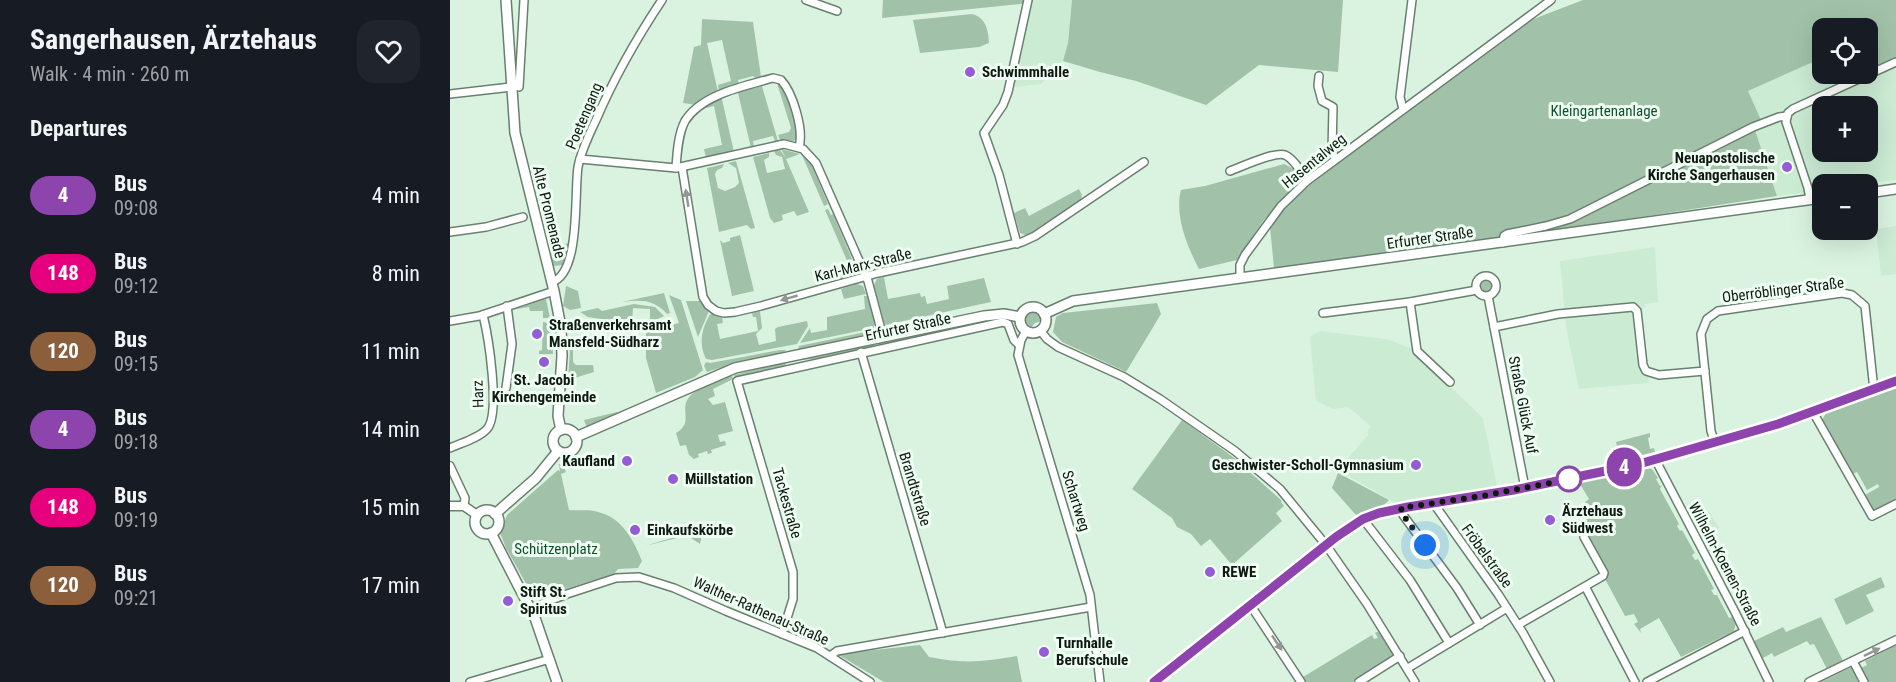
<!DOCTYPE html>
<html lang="en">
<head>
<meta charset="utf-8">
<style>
	body { margin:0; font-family:"Roboto Condensed",sans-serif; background:#20242c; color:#f1f3f6; height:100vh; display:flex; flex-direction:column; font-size:22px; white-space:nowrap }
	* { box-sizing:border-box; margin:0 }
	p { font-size:20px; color:#9ea1a6 }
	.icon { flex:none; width:33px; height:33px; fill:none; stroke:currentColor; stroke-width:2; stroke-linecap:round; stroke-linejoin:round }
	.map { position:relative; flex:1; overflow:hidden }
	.details { display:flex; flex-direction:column; background:#171b24; width:450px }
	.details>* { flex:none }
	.badge { padding:0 12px; border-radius:20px; font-size:21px; line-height:39px }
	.fabs { position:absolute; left:1362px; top:18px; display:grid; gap:12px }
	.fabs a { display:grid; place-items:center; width:66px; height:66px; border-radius:12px; background:#171b24; box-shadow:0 6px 24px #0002; font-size:30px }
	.you { position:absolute; width:30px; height:30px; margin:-15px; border:4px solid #fff; border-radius:50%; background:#1a73e8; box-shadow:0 0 0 9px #1a73e833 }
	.map>.badge { position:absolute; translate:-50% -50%; box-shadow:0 0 0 3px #fff }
	h2 { padding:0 30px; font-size:22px; line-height:54px }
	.round { display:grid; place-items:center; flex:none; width:63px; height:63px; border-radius:18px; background:#20242c }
	.summary { display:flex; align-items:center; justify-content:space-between; height:102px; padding:0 30px }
	h1 { font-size:28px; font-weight:700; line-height:45px }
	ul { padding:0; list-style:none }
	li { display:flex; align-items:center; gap:18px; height:78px; padding:0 30px }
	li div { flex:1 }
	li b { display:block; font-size:22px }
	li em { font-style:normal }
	li .badge { min-width:66px; font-weight:700; text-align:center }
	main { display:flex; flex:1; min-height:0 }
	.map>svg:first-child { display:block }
	.built { fill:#cbebd3; fill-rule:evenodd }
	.green { fill:#a1c2a9 }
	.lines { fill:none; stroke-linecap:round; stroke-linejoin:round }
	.minor-casing { stroke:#69806f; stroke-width:10 }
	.tertiary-casing { stroke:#69806f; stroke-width:11 }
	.secondary-casing { stroke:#69806f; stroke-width:12 }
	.minor { stroke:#fff; stroke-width:7 }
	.tertiary { stroke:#fff; stroke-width:8 }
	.secondary { stroke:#fff; stroke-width:9 }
	.oneway { fill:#939794 }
	.line-casing { stroke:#fff; stroke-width:14 }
	.line { stroke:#8e44ad; stroke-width:9 }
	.walk { stroke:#0f1811; stroke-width:6; stroke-dasharray:0 10.8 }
	.poi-dot { fill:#955dd5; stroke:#eefef2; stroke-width:2 }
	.stop-dot { fill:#fff; stroke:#8e44ad; stroke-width:3 }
	.labels { text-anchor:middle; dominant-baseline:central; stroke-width:6; stroke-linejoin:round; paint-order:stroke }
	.poi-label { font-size:15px; font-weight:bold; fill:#0f1811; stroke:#eefef2; text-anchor:start }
	.park-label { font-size:15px; fill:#0f502a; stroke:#eefef2 }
	.street-label { font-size:15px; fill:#0f1811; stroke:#eefef2 }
</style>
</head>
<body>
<main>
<section class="details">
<div class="summary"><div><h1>Sangerhausen, Ärztehaus</h1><p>Walk · 4 min · 260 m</p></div><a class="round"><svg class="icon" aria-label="heart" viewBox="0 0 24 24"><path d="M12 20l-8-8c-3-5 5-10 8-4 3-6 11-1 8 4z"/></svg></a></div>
<h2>Departures</h2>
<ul>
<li><span class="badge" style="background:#8e44ad;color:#fff">4</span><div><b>Bus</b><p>09:08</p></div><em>4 min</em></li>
<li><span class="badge" style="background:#e6007e;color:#fff">148</span><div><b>Bus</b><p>09:12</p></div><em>8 min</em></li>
<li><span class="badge" style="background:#8b5e3c;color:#fff">120</span><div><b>Bus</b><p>09:15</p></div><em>11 min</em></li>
<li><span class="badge" style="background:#8e44ad;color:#fff">4</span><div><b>Bus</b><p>09:18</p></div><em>14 min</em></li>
<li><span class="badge" style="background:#e6007e;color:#fff">148</span><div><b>Bus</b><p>09:19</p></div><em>15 min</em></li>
<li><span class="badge" style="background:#8b5e3c;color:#fff">120</span><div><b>Bus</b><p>09:21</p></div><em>17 min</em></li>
</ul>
</section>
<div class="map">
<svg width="1446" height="682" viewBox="0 0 1446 682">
	<rect width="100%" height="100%" fill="#daf3e0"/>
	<g class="built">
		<path d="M581 0H622L618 43 613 61 591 84 564 87Z"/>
		<path d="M1372 58V74H1407L1409 76 1446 59V180L1411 184H1372V190L1327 196 1303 123 1310 120 1298 91ZM1372 106H1418V152H1372Z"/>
		<path d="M1446 226V274L1431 276 1426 229Z"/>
		<path d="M1205 247 1208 302 1195 304 1192 312 1199 383 1129 389 1116 327 1110 261Z"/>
		<path d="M870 331 936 339 960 348 1033 418 1048 491 946 503 888 470 919 434 917 432 921 426 898 407 883 409 866 401 860 337Z"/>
		<path d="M1259 511 1269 528 1251 538 1242 521Z"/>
	</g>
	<g class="green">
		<path d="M433 0H581L580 3 432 18Z"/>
		<path d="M622 0H893L888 72 809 65 756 105 686 81 650 72 613 61 618 43Z"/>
		<path d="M1133 0H1446V59L1418 72V28H1372V58L1298 91 1311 120 1303 124 1327 196 1049 239 824 268 820 227 842 199 972 100 1081 20Z"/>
		<path d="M522 14C536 18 538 29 539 43L529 47 470 53 463 20Z"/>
		<path d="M252 19 303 22 311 77 306 79 303 76 288 80 289 84 277 87 269 91 268 85 281 81 272 40 257 43 268 92 247 105 233 103 244 47 251 45Z"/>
		<path d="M326 80 336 90 350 134 344 141 330 140 328 135 339 132 341 128Z"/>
		<path d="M311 83 328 141H325L323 136 303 141 304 147 301 148 287 89Z"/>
		<path d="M271 95 284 152 256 158 254 149 272 145 264 106 256 108 255 106Z"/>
		<path d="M331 149 350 154 336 159 359 212 347 216 344 211 332 215 333 220 324 223 320 218 303 157 319 153V157L314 160 317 173 335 169 332 157 326 155 324 151 330 150 336 158Z"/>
		<path d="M352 155 362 166 378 204 374 206Z"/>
		<path d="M286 161 305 228 301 229 297 225 269 232 257 168 274 164 272 168 267 170 265 174 268 188 275 191 285 187 289 183 286 168 278 163Z"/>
		<path d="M834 164C843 168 848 171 849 181L846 186 814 220 787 260 749 269C738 248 724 215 731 190L755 186Z"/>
		<path d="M629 189 632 195 631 200 607 219 606 218 592 228 576 235 570 233 564 213 575 208 579 216Z"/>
		<path d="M378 209 381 215 383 214 402 259 398 263 375 210Z"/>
		<path d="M290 235 304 291 282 296 270 240 273 243 280 241V238Z"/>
		<path d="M119 243 114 265 103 266 99 248Z"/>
		<path d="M401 265 405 266V272L399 278 390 280 387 272Z"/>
		<path d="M434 277 438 299 470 293 471 297 475 296 477 304 499 299 497 286 534 278 541 302 435 325 424 285 427 279Z"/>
		<circle cx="1036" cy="285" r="7"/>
		<path d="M407 284 413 286 416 294 394 299 391 289Z"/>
		<path d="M116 286 128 291 131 308 120 310 113 306Z"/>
		<path d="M214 293 220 313 217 314C203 299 192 300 172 302Z"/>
		<path d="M219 295 231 300 253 370 245 377 206 393 196 358V331L229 323Z"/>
		<path d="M414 296H418L424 317V328L350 343 360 328 361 333 377 330V317L415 309Z"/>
		<path d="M96 299 100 318H93V311H80L79 307 62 310Z"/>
		<path d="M236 301H250L259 311 248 337Z"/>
		<path d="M707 303 711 314 676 372 612 342 603 332 606 317 613 313Z"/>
		<path d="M184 304 205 307 214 316 200 323V309L183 308 182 324 159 330 151 319 138 317 130 312 148 308 152 311Z"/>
		<path d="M310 311 312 328 306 334 309 345 326 341 325 329 328 327 357 321 358 326 347 344 262 360 256 359C248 343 252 327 261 313L272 317 273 323 267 324 270 339 308 331 306 317H303L302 313Z"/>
		<path d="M584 311 589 314 591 321 585 323 581 328 576 326 574 319 577 313Z"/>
		<path d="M93 322 102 324 103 354H89V351L92 350Z"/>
		<path d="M514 325V328L429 346 427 344V341L490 328Z"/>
		<path d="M420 331 421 335 348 351 349 346Z"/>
		<path d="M423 342 424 346 366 359 349 360V358Z"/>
		<path d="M120 349H123V362L126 365H143L144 372 118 380Z"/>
		<path d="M330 350H336L334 352 286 363 257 372 254 366 256 362 260 363Z"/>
		<path d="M334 362 336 364 334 367 285 379 284 375Z"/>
		<path d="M282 375 283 379 263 389 265 396 258 399 263 405 275 402 283 431 268 435 270 442 275 441 276 445 261 450 262 453 258 454 257 451 248 454 249 457 244 459 239 455 236 445 230 446 226 433C245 422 228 409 240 396 246 388 272 380 282 375Z"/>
		<path d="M1446 388V503L1426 511 1423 510 1415 495 1429 487 1428 484 1417 490 1407 472 1403 474 1372 420 1376 413Z"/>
		<path d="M167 412V414L137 428 134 420Z"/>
		<path d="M732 420 783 457 832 501 831 502 834 506 826 513 832 521 782 565 760 539 751 546 741 534 727 527 722 518 682 489Z"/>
		<path d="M1200 433V437L1198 438 1200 449 1204 448 1205 452 1170 460 1166 442Z"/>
		<path d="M109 464H112L116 472 111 474 119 510C128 511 139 509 148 512 172 517 184 541 192 561L188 568 168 569 164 574 89 597 79 589 56 548 50 533 57 515 108 470 110 471Z"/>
		<path d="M1194 467 1202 469 1208 478 1206 479 1210 486 1212 485 1210 489 1229 524 1227 526 1230 531 1232 530 1245 553 1242 555 1245 560 1248 559 1264 589 1261 590 1264 595H1267L1279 618 1283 617 1286 623 1284 631 1231 657 1209 618 1190 629 1191 633 1184 624 1188 622 1184 614 1175 616 1155 579 1156 574 1135 538 1134 521 1143 516 1135 502 1139 499 1130 484 1116 491 1113 486Z"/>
		<path d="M888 473 939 500 935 504 906 515 882 488Z"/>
		<path d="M241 532 252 534 250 544 241 538 235 536 195 546Z"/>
		<path d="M1431 577 1435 587 1416 595 1424 611 1396 625 1384 599Z"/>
		<path d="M1371 617 1393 661 1377 669 1364 644 1360 645 1357 641 1324 657 1322 653 1313 658 1304 641 1333 627 1336 632Z"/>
		<path d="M929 631 943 653 940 658 903 682H855L853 677 922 635 924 639 928 638 925 633Z"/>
		<path d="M470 645 479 657C516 664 530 662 567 656L572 682H434L387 654Z"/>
		<path d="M1446 645V682H1415L1406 665 1409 664 1411 668 1417 665 1415 661Z"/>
		<path d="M1404 666 1412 682H1371Z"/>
	</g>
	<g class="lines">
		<g class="minor-casing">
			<g id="minor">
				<path d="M356 0 387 11"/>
				<path d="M869 76 868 86 872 101 883 107 882 151 885 159"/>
				<path d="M69 87 74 0"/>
				<path d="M0 94 61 87"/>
				<path d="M953 109 950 97 962 0"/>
				<path d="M130 159 226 168 334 144 353 149 366 163 418 281 433 337"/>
				<path d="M232 167 253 297 258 305 266 311 274 313 285 312 311 306 428 273 572 242 585 236 694 162"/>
				<path d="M226 168C227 154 228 134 235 121 252 94 295 86 323 78L331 80C343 93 354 130 349 147"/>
				<path d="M780 171C791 167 825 151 835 155 844 159 852 173 857 181"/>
				<path d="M1360 199 1358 188 1336 122 1338 113 1343 109 1446 62"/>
				<path d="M0 232 36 227 73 217"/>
				<path d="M1053 243 1054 236 1057 234 1096 226 1120 219 1303 127 1329 117 1337 116"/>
				<path d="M567 244 549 175 534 133 553 105 558 92 578 0"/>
				<circle cx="1036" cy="286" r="10"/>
				<path d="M790 277V265L795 255 831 206 857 181 1101 0"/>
				<path d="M102 282C131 273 124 193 128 167 131 151 139 135 146 120 164 78 186 39 212 0"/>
				<path d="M1038 296 1075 488"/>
				<path d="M960 302 967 351 1000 382"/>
				<path d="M873 313 960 302 1027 290"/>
				<path d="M0 321 29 316 104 291"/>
				<path d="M1044 327 1108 314 1183 307 1187 311 1193 365 1196 371 1209 375 1255 371"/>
				<path d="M590 330 597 339 608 347 674 377 710 399 785 451 830 489 876 545 917 604 965 682"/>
				<path d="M576 331 571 340 568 355 640 595 650 682"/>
				<path d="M411 352 493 633"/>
				<path d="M56 388 62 344 57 306"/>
				<path d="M1363 412 1422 516 1446 504"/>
				<path d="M1265 443 1261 431 1251 334 1257 319 1268 311 1392 293 1402 295 1415 306 1424 390"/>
				<path d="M0 448C11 443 29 438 37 429 51 413 38 335 33 315"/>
				<path d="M1205 459 1286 614 1319 682"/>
				<path d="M0 466 15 498 14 506"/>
				<path d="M984 504 1048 594 1073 633 1100 682"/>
				<path d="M951 508 953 515 1007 588 1030 625"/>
				<path d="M913 519 960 580 999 643"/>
				<path d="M1136 588 1185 682"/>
				<path d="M801 606 851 682"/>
				<path d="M81 608 117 594 166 578 189 577 224 588 276 611 367 648 420 682"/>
				<path d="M1068 625 1153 576 1154 573 1134 537"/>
				<path d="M332 634 343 599V572L287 381 553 322 558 324 564 340 569 345"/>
				<path d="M380 656 387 651 641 607"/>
				<path d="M1403 661 1414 682"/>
				<path d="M958 668 1057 608"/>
				<path d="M20 682 100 659"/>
				<path d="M704 682 886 537 913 519 942 510 1032 496 1103 483 1183 465 1255 446 1328 425 1446 381"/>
				<path d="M909 682 950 656"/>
				<path d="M1197 682 1295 631"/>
				<path d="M1359 682 1446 640"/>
			</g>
		</g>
		<g class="tertiary-casing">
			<path id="tertiary" d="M0 506H14L27 515"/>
		</g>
		<g class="secondary-casing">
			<g id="secondary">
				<path d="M56 0 65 133 104 291 111 327 112 356 108 416 111 430"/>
				<path d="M1418 193 1446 189"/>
				<circle cx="583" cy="320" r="13"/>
				<path d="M594 314 623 301 1372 198"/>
				<circle cx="115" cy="441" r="12"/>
				<path d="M126 437 285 368 534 316 554 314 570 317"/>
				<circle cx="37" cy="522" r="12"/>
				<path d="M45 514 86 478 108 451"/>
				<path d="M41 533 85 618 107 682"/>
			</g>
		</g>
		<use href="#minor" class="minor"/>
		<use href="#tertiary" class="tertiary"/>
		<use href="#secondary" class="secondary"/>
	</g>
	<defs><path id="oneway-solid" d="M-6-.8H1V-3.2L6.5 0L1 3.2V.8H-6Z" transform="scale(1.5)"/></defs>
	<g class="oneway">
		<use href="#oneway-solid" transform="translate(237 198) rotate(-99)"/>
		<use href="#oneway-solid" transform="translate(339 298) rotate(164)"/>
		<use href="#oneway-solid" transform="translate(827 643) rotate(56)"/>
		<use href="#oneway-solid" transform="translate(1422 652) rotate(-26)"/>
	</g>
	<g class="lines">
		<g class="line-casing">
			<path id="line" d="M704 682 886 537 913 519 929 513 958 507 1064 490 1189 464 1328 424 1446 381"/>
		</g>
		<use href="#line" class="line"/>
		<path class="walk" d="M975 545 953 515 951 508 1032 496 1126 478 1119 479"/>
	</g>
	<g class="poi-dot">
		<circle cx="520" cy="72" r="6"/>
		<circle cx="1337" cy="167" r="6"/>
		<circle cx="87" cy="334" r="6"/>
		<circle cx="94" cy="362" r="6"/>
		<circle cx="177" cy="461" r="6"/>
		<circle cx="966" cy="465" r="6"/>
		<circle cx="223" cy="479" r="6"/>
		<circle cx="1100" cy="520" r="6"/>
		<circle cx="185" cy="530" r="6"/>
		<circle cx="760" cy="572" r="6"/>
		<circle cx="58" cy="601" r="6"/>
		<circle cx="594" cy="652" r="6"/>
	</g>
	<circle class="stop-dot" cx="1119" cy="479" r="12"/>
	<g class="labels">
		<g class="poi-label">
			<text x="532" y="72">Schwimmhalle</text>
			<text x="1325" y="158" text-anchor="end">Neuapostolische<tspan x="1325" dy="17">Kirche Sangerhausen</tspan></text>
			<text x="99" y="325">Straßenverkehrsamt<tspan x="99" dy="17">Mansfeld-Südharz</tspan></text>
			<text x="94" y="380" text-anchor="middle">St. Jacobi<tspan x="94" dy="17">Kirchengemeinde</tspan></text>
			<text x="165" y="461" text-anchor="end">Kaufland</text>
			<text x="954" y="465" text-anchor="end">Geschwister-Scholl-Gymnasium</text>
			<text x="235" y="479">Müllstation</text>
			<text x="1112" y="511">Ärztehaus<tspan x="1112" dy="17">Südwest</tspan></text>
			<text x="197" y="530">Einkaufskörbe</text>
			<text x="772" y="572">REWE</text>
			<text x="70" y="592">Stift St.<tspan x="70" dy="17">Spiritus</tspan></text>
			<text x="606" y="643">Turnhalle<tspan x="606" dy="17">Berufschule</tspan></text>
		</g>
		<g class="park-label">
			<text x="1154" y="111">Kleingartenanlage</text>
			<text x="106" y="549">Schützenplatz</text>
		</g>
		<g class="street-label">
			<text transform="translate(134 116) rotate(-67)">Poetengang</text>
			<text transform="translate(864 161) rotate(-39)">Hasentalweg</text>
			<text transform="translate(99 212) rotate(76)">Alte Promenade</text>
			<text transform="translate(980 238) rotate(-8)">Erfurter Straße</text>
			<text transform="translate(413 265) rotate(-14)">Karl-Marx-Straße</text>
			<text transform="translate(1333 290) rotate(-7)">Oberröblinger Straße</text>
			<text transform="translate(458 327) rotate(-12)">Erfurter Straße</text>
			<text transform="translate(28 394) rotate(-92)">Harz</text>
			<text transform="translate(1073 405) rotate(79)">Straße Glück Auf</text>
			<text transform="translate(465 489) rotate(73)">Brandtstraße</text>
			<text transform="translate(626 501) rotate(73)">Schartweg</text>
			<text transform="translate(337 503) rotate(74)">Tackestraße</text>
			<text transform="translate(1037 556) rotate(54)">Fröbelstraße</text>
			<text transform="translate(1275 564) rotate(62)">Wilhelm-Koenen-Straße</text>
			<text transform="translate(311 611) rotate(24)">Walther-Rathenau-Straße</text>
		</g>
	</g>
</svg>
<div class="fabs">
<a><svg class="icon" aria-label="locate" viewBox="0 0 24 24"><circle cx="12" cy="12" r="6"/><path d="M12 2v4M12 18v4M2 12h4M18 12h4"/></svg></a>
<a>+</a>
<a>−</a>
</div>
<div class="you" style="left:975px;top:545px"></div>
<b class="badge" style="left:1174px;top:467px;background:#8e44ad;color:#fff">4</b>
</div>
</main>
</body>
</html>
